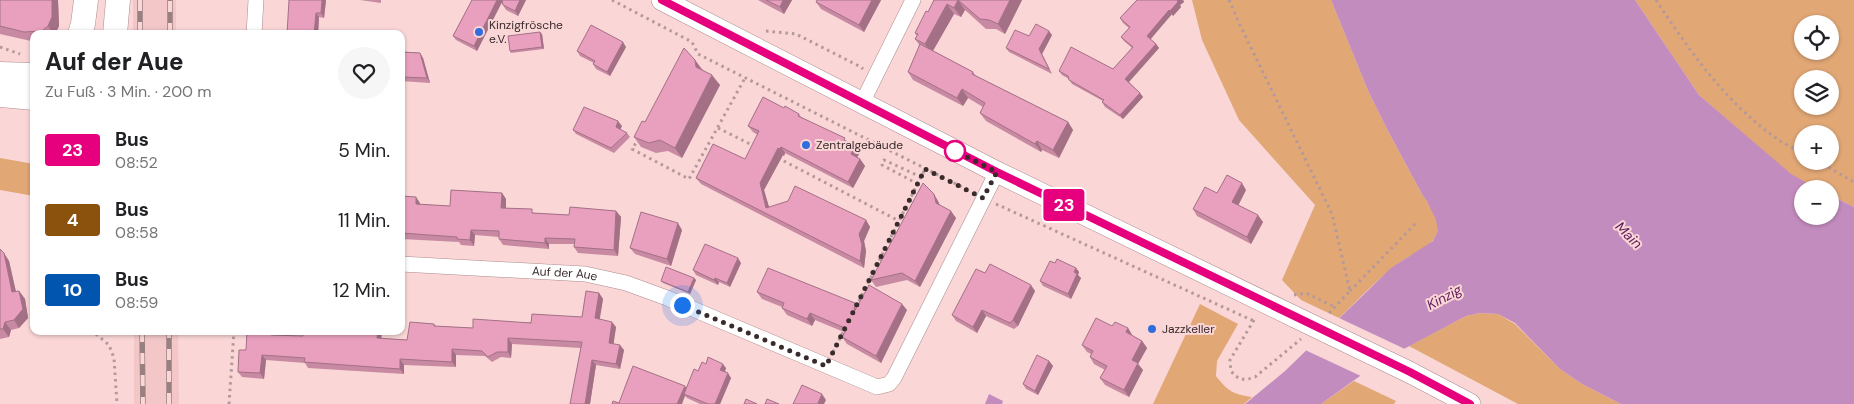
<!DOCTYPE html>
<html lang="de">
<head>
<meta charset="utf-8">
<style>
	body { margin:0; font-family:"DM Sans",sans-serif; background:#f6f6f6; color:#202124; height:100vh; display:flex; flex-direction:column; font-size:19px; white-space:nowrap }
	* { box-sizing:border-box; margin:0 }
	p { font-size:16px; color:#757577 }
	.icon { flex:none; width:28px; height:28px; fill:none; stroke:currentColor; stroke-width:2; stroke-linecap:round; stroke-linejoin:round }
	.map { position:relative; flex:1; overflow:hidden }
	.details { position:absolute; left:30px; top:30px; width:375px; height:305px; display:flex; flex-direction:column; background:#fff; border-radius:10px; box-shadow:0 1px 4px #0004 }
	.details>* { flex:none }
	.badge { padding:0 10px; border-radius:4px; font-size:18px; line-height:32px }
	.controls { position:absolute; left:1794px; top:15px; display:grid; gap:10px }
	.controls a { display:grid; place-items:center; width:45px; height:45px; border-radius:50%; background:#fff; box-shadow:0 1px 4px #0004; font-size:25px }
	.you { position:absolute; width:25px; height:25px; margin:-12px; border:4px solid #fff; border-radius:50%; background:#1a73e8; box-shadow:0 0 0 8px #1a73e833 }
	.map>.badge { position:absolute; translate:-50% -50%; box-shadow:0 0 0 2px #fff }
	.round { display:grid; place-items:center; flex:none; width:52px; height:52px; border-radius:26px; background:#f6f6f6 }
	.summary { display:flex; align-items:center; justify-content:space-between; height:85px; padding:0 15px }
	h1 { font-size:24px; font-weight:800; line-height:38px }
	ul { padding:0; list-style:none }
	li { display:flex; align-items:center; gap:15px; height:70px; padding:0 15px }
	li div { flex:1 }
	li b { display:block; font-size:19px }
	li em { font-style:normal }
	li .badge { min-width:55px; font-weight:700; text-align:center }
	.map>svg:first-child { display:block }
	.built { fill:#f3c7c8 }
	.green { fill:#e1a775; fill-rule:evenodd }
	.water { fill:#c38cbe }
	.pier { fill:#fad6d7 }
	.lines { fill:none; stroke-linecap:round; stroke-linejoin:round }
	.minor-casing { stroke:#ad8b8c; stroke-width:16 }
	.secondary-casing { stroke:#ad8b8c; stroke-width:22 }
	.primary-casing { stroke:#ad8b8c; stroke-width:25 }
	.path { stroke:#b5999a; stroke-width:3; stroke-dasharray:2.5 4; stroke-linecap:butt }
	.minor { stroke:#fff; stroke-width:15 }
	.secondary { stroke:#fff; stroke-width:21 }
	.primary { stroke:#fff; stroke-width:24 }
	.rail-casing { stroke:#987f80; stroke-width:5.5 }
	.rail { stroke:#fad6d7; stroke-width:4; stroke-dasharray:11; stroke-linecap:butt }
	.secondary-bridge-casing { stroke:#ad8b8c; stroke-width:22; stroke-linecap:butt }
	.secondary-bridge { stroke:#fff; stroke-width:21 }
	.wall { fill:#c88aa3 }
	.shaded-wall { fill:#a37085 }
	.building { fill:#e9a0be; stroke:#a37085 }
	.line-casing { stroke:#fff; stroke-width:11 }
	.line { stroke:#e6007e; stroke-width:8 }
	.walk { stroke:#392b2c; stroke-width:5; stroke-dasharray:0 9 }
	.poi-dot { fill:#316ddb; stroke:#fad6d7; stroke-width:2 }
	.stop-dot { fill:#fff; stroke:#e6007e; stroke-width:2.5 }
	.labels { text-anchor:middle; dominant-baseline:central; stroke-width:4; stroke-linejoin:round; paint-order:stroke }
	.poi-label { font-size:12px; fill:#392b2c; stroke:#fad6d7; text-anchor:start }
	.street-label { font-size:12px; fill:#392b2c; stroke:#fad6d7 }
	.water-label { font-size:14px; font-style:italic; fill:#5e1c5b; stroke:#fad6d7 }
</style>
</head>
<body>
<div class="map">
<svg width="1854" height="404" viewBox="0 0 1854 404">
	<rect width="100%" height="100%" fill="#fad6d7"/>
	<g class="built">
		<rect x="133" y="0" width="43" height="34"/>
		<path d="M134 331H178L179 404H134Z"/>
	</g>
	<g class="green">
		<path d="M1192 0H1331L1369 93 1388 131 1423 196C1430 203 1439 220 1438 230 1437 244 1414 253 1404 260 1380 276 1360 298 1339 318L1301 300 1282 280 1315 205 1239 120 1202 40Z"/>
		<path d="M1635 0H1854V207L1830 195V189H1818L1791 175 1699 95ZM1802 24H1830V51H1802ZM1802 79H1830V106H1802ZM1802 134H1830V161H1802Z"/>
		<path d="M0 158 34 164V196L0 190Z"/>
		<path d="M1200 304 1238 324 1217 361 1216 376C1228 391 1232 394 1252 397L1244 404H1153Z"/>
		<path d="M1480 313 1498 314 1515 324 1560 369 1582 384 1621 404H1518L1409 346 1466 316Z"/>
		<path d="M1354 381 1396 401 1394 404H1321Z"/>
	</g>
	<g class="water">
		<path d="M1331 0H1635L1699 95 1791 174 1818 189H1802V216H1830V195L1854 207V404H1621L1582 384 1560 369 1515 323 1498 314 1480 313 1466 316 1402 350 1367 371 1321 404H1245L1285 371 1391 268 1433 241 1438 231 1436 220 1427 201 1423 196 1388 131 1369 93Z"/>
		<path d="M989 394 1003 401 1002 404H985Z"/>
	</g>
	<path class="pier" d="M1337 317 1407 350 1363 377 1303 349Z"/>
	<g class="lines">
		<g class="minor-casing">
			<g id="minor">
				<path d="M254 34 256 0"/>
				<path d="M862 103 913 0"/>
				<path id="s1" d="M401 264 585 274 626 283 667 298 877 387 889 384 894 378 997 172"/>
			</g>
		</g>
		<g class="secondary-casing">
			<g id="secondary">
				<path d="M662 0 997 172 1295 317"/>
				<path d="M1409 372 1470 404"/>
			</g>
		</g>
		<g class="primary-casing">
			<g id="primary">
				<path d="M80 34 83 24 86 0"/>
				<path d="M115 34 118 0"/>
				<path d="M0 74 34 75"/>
				<path d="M0 95 34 98"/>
			</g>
		</g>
		<g class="path">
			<path d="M612 0 692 42 698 54 970 191"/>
			<path d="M1229 0 1240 25 1332 214 1350 291 1329 313"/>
			<path d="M1656 0C1689 50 1726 103 1776 138 1784 144 1794 148 1802 153"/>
			<path d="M766 31 796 34 861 67 863 69"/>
			<path d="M0 47 20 54"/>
			<path d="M718 128 754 146"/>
			<path d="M639 138 632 149 689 179 745 78"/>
			<path d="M778 158 899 221"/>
			<path d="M1817 161 1854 182"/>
			<path d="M918 184 882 165 884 160 921 177"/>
			<path d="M996 204 1254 321"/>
			<path d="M1350 291 1416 223"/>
			<path d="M1294 295 1306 293 1335 307"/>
			<path d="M856 307 925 169"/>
			<path d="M1254 320 1230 360 1231 371C1238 380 1244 381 1255 377L1301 339"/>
			<path d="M96 334 109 345 114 358 117 404"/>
			<path d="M833 352 845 328"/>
			<path d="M229 404 234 331"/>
		</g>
		<use href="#minor" class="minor"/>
		<use href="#secondary" class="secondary"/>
		<use href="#primary" class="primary"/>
		<g class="rail-casing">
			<g id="rail">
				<path d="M140 0V34"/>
				<path d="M170 34V0"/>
				<path d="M142 331 143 404"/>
				<path d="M169 404V331"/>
			</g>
		</g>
		<use href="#rail" class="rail"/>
		<g class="secondary-bridge-casing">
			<path id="secondary-bridge" d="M1295 317 1409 372"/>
		</g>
		<use href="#secondary-bridge" class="secondary-bridge"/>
	</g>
	<g class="wall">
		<path d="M0 0H58L59 26 55 34H34V41H31L0 34Z"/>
		<path d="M326 0 324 18 319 17 318 34H287Z"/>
		<path d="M360 0H381V3Z"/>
		<path d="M472 0H526L518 16 506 10 503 5 502 2 477 51 456 40 453 36Z"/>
		<path d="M758 0H792L784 14Z"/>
		<path d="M881 0 864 32 821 9 816 2Z"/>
		<path d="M934 0H1022L1005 34 996 29H986L965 10 961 17 954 14 933 51 973 72 976 76 1068 122 1073 130 1059 158 1042 150 1041 152 986 121 980 113 983 107 968 98 963 106 913 80 908 72 920 46 915 39 917 36 915 33 928 12Z"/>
		<path d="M1137 0H1183L1184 2 1180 5 1181 7 1173 16 1172 14 1150 39 1156 44 1159 48 1129 82 1143 97 1123 119 1105 107 1102 102 1103 101 1072 84 1069 79 1062 75 1059 71 1113 69 1132 48 1124 41 1121 37 1129 28 1123 23 1120 18Z"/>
		<path d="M542 34 544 49 511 53 510 51Z"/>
		<path d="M1052 35 1042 54 1052 74 1009 52 1006 48 1029 36Z"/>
		<path d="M626 47 610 76 596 69 593 64 594 63 580 56 577 51Z"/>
		<path d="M401 52 420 53 423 58 430 83 401 81Z"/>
		<path d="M695 60 702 69 720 85 682 158 668 151 656 153 641 147 634 137Z"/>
		<path d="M784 108 799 114 801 117 855 146 860 152 857 158 860 159 865 166 853 188 785 153 784 156 783 155 764 190 769 207 866 220 870 227 864 241 866 251 864 268 701 184 696 178 745 159 758 135 753 132 748 126Z"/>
		<path d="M622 126 620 129 627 133 630 137 614 153 576 134 573 130Z"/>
		<path d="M1246 190 1238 205 1263 222 1251 244 1197 216 1193 209 1217 193Z"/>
		<path d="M502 193 506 199V208L535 213 569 215 616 211 621 217 618 256 578 253 574 247V244H549V249L503 245 499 239V237L475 235 474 246 461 245 459 242 401 239V196L420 203V204L450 206Z"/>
		<path d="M938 201 940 205 956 218 920 287 907 280 876 287 871 280Z"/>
		<path d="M682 230 671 266 635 254 630 248Z"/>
		<path d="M0 249 9 261 16 292 19 291 25 299 28 318 19 328 11 330 9 337 0 339Z"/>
		<path d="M741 263 730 287 719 282 718 285 696 275 693 270Z"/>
		<path d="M1055 263 1076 268 1079 272 1078 275 1081 278 1071 299 1043 286 1040 281Z"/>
		<path d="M985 273 1035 291 1018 326 1014 329 986 316 977 333 956 321 952 315Z"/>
		<path d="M694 278 696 280 690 294 663 283 661 281Z"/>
		<path d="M757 292 857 306 907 310 881 363 847 344 842 337 844 332 815 320 812 326 787 315 782 308V307L762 299Z"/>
		<path d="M599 293 603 299 599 319 616 327 613 344 624 350 620 369 596 365 590 404H570L581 348 512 344 511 358 501 357 492 362 485 356 456 355V367L404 365V374L308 368 305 363 266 360 264 379 242 377 238 372 246 350 276 335 382 338 407 340 434 324 436 326 473 328 582 317Z"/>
		<path d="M1112 326 1128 328 1132 335V336L1142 341 1147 348 1138 364 1143 370 1129 397 1105 385 1100 378 1105 370 1094 364 1090 357 1091 354 1087 352 1082 345Z"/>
		<path d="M1049 361 1053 366 1038 395 1026 389 1023 384Z"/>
		<path d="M706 364 726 368 725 371 731 378 720 404H700L687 398 685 396 619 403 686 388 698 371Z"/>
	</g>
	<g class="shaded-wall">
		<path d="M52 0H58L59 26 55 34H54L48 26Z"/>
		<path d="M322 0H326L324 18 321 13Z"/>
		<path d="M497 0H503L477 51 474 46Z"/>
		<path d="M520 0H526L518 16 515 11Z"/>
		<path d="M783 0H792L784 14 780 7Z"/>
		<path d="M872 0H881L864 32 859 25Z"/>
		<path d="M958 0 965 10 961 17 954 8Z"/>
		<path d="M1010 0H1022L1005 34 998 24Z"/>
		<path d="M1178 0H1183L1184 2 1180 5 1181 7 1173 16 1170 11Z"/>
		<path d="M947 4 954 14 931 54 925 44Z"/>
		<path d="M1169 10 1172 14 1150 40 1147 36Z"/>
		<path d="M316 13 319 17 318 34H314Z"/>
		<path d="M1049 31 1052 35 1042 54 1052 74 1049 69 1039 49Z"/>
		<path d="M540 32 542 34 544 49 542 47Z"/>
		<path d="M623 42 626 47 610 76 607 72Z"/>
		<path d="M1156 44 1159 48 1128 83 1125 79Z"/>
		<path d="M420 53 423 58 430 83 427 78Z"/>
		<path d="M695 60 702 70 696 67Z"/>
		<path d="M712 75 720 85 682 158 675 148Z"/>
		<path d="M962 89 968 98 963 106 957 98Z"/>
		<path d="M1140 93 1143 97 1123 119 1120 115Z"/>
		<path d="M618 121 622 126 619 132 616 127Z"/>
		<path d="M1068 122 1073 130 1059 158 1053 150Z"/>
		<path d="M1037 141 1042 150 1041 152 1035 144Z"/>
		<path d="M855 146 860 152 855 161 851 154Z"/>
		<path d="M781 147 785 153 784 156 779 149Z"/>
		<path d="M778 148 783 155 764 190 771 214 766 208 760 183Z"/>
		<path d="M860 159 865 166 853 188 848 182Z"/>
		<path d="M1242 183 1246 190 1237 208 1232 202Z"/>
		<path d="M502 193 506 199V214L501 208Z"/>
		<path d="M934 194 938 201 941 210 936 203Z"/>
		<path d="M416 197 420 203V210L416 204Z"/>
		<path d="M616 211 621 217 618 256 614 250Z"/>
		<path d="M951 211 956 218 920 287 915 281Z"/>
		<path d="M1258 215 1263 222 1251 244 1247 237Z"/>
		<path d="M866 220 870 227 864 241 866 251 864 268 860 261 859 234Z"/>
		<path d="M678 223 682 230 671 266 667 259Z"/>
		<path d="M471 230 475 235 474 246 470 240Z"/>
		<path d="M545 238 549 244V249L545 243Z"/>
		<path d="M4 253 9 261 18 301 12 292Z"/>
		<path d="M738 258 741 263 730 287 727 283Z"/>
		<path d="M1076 268 1079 272 1078 275 1081 278 1071 299 1068 294Z"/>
		<path d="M694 278 696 280 690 294 688 292Z"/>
		<path d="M715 278 719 282 718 285 714 280Z"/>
		<path d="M1031 285 1035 291 1018 326 1013 320Z"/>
		<path d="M19 291 25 299 28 318 19 328 14 320Z"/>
		<path d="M599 293 603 299 599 324 595 318Z"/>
		<path d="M902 304 907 310 881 363 876 356Z"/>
		<path d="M982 310 986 316 977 333 973 327Z"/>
		<path d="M810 313 815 320 812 326 807 319Z"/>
		<path d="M5 322 11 330 9 337 3 329Z"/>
		<path d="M612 322 616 327 613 348 609 343Z"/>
		<path d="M1128 328 1132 335 1130 339 1126 332Z"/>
		<path d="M272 331H276L275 340 271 335Z"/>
		<path d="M378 331H382L381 343 377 338Z"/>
		<path d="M508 338 512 344 511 358 508 352Z"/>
		<path d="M1142 341 1147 348 1138 364 1143 370 1129 397 1124 390 1132 360Z"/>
		<path d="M620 345 624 350 620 369 616 364Z"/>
		<path d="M452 349 456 355V367L452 362Z"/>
		<path d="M262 355 266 360 264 379 260 373Z"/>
		<path d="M400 359 404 365V374L400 369Z"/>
		<path d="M592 360 596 365 590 404H585Z"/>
		<path d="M1049 361 1053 366 1038 395 1035 391Z"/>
		<path d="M723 364 726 368 724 374 720 370Z"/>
		<path d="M728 373 731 378 720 404H715Z"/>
		<path d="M685 386 688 390 684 394 685 396 682 404H677Z"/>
		<path d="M822 394 826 400 824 404H819L818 403Z"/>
	</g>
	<g class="building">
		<path d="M0 0H52V17L48 26 42 31 24 32 0 26Z"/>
		<path d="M289 0H322L321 13H316L314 34H287Z"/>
		<path d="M472 0H497L474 46 453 36Z"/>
		<path d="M502 0H520L515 11 503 5Z"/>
		<path d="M766 0H783L780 7Z"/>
		<path d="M817 0H872L859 25 816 2Z"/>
		<path d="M934 0H958L954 8 947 4 925 44 915 39 918 34 915 33 926 11 928 12Z"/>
		<path d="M958 0H1010L998 24 989 20 980 19Z"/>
		<path d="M1137 0H1178L1177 1 1178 2 1170 11 1169 10 1147 36 1156 44 1125 79 1140 93 1120 115 1102 102 1104 100 1069 80 1068 76 1059 71 1071 47 1113 69 1133 47 1121 37 1130 27 1120 18Z"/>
		<path d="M1036 24 1049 31 1039 49 1049 69 1006 48 1015 30 1029 36Z"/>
		<path d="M591 25 623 42 607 72 593 64 595 61 577 51Z"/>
		<path d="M540 32 542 47 510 51 508 36Z"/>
		<path d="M920 44 973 72 972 74 1068 122 1053 150 1037 141 1035 144 980 113 985 103 962 89 957 98 908 72Z"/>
		<path d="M684 48 695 60 696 67 712 75 675 148 660 140 649 143 634 137 642 121 645 122Z"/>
		<path d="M401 52 420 53 427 78 401 77Z"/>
		<path d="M763 97 784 108 785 106 799 114 798 116 845 138 844 140 855 146 851 154 860 159 848 182 781 147 779 149 778 148 760 183 766 208 788 201 795 186 866 220 859 234 862 245 860 261 696 178 713 144 745 159 759 131 748 126Z"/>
		<path d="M584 107 618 121 616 127 627 133 611 148 573 130Z"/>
		<path d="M1227 175 1242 183 1232 202 1258 215 1247 237 1193 209 1205 187 1217 193Z"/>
		<path d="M923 183 934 194 936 203 951 211 915 281 902 273 871 280Z"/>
		<path d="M451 190 502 193 501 208 532 209V213L569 215 570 207 616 211 614 250 574 247 575 239 545 238V243L499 239V231L471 230 470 240 457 239V237L401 233V196L416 197V204L450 206Z"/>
		<path d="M641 212 678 223 667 259 630 248Z"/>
		<path d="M705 244 738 258 727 283 715 278 714 280 693 270Z"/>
		<path d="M0 249 4 253 12 292 19 291 23 309 14 320 5 322 3 329H0Z"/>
		<path d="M1057 259 1076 268 1074 272 1077 274 1068 294 1040 281 1050 261 1055 263Z"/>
		<path d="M990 264 1031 285 1013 320 1010 323 982 310 973 327 952 315 976 269 985 273Z"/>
		<path d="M666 267 694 278 688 292 661 281Z"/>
		<path d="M768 268 855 303 854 312 869 285 902 304 876 356 842 337 847 329 810 313 807 319 782 308 784 303 757 292Z"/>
		<path d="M586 291 599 293 595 318 612 322 609 343 620 345 616 364 592 360 585 404H570L582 342 508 338V352H497L488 357 482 351 452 349V362L400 359V369L304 362 305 358 262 355 260 373 238 372 239 350H246L247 331H272L271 335 303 336V331H378L377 338 407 340 410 322 434 324V326L473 328V319L531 323 532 314 582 317Z"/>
		<path d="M1096 318 1112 326 1115 322 1128 328 1126 332 1142 341 1132 360 1138 363 1124 390 1100 378 1107 366 1090 357 1093 351 1082 345Z"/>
		<path d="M1037 355 1049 361 1035 391 1023 384Z"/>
		<path d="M708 357 723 364 720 370 728 373 715 404H708L684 394 694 369 698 371 702 362 706 364Z"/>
		<path d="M633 366 685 386 677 404H612L613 401 619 403Z"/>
		<path d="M802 385 822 394 818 403 821 404H793Z"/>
		<path d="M746 399 757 404H744Z"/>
		<path d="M767 399 779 404H765Z"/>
	</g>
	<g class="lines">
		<g class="line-casing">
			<path id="line" d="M662 0 997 172 1410 372 1470 404"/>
		</g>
		<use href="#line" class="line"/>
		<path class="walk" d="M682 305 826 366 925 169 983 198 997 172 955 151"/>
	</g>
	<g class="poi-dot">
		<circle cx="479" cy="32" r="5"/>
		<circle cx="806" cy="145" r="5"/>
		<circle cx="1152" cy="329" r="5"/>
	</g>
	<circle class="stop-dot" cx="955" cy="151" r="10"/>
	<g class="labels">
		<g class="poi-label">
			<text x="489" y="25">Kinzigfrösche<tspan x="489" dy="14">e.V.</tspan></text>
			<text x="816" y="145">Zentralgebäude</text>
			<text x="1162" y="329">Jazzkeller</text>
		</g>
		<g class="street-label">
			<text stroke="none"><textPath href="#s1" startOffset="164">Auf der Aue</textPath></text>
		</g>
		<g class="water-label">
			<text transform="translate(1629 235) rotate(45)">Main</text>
			<text transform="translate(1444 297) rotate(-28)">Kinzig</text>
		</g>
	</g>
</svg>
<div class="controls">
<a><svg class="icon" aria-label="locate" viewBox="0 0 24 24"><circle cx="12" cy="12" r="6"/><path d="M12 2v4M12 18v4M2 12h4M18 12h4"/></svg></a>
<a><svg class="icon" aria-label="layers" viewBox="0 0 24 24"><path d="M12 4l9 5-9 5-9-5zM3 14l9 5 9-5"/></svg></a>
<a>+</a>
<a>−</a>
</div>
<div class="you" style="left:682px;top:305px"></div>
<b class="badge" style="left:1064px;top:205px;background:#e6007e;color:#fff">23</b>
<section class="details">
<div class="summary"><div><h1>Auf der Aue</h1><p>Zu Fuß · 3 Min. · 200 m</p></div><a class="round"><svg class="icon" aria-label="heart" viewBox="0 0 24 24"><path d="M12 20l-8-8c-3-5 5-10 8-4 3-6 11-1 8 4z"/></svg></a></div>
<ul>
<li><span class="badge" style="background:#e6007e;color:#fff">23</span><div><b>Bus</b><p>08:52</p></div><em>5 Min.</em></li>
<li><span class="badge" style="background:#8a520c;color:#fff">4</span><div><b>Bus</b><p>08:58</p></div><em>11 Min.</em></li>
<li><span class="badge" style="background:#0155ae;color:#fff">10</span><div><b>Bus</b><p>08:59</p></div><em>12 Min.</em></li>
</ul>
</section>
</div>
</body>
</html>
